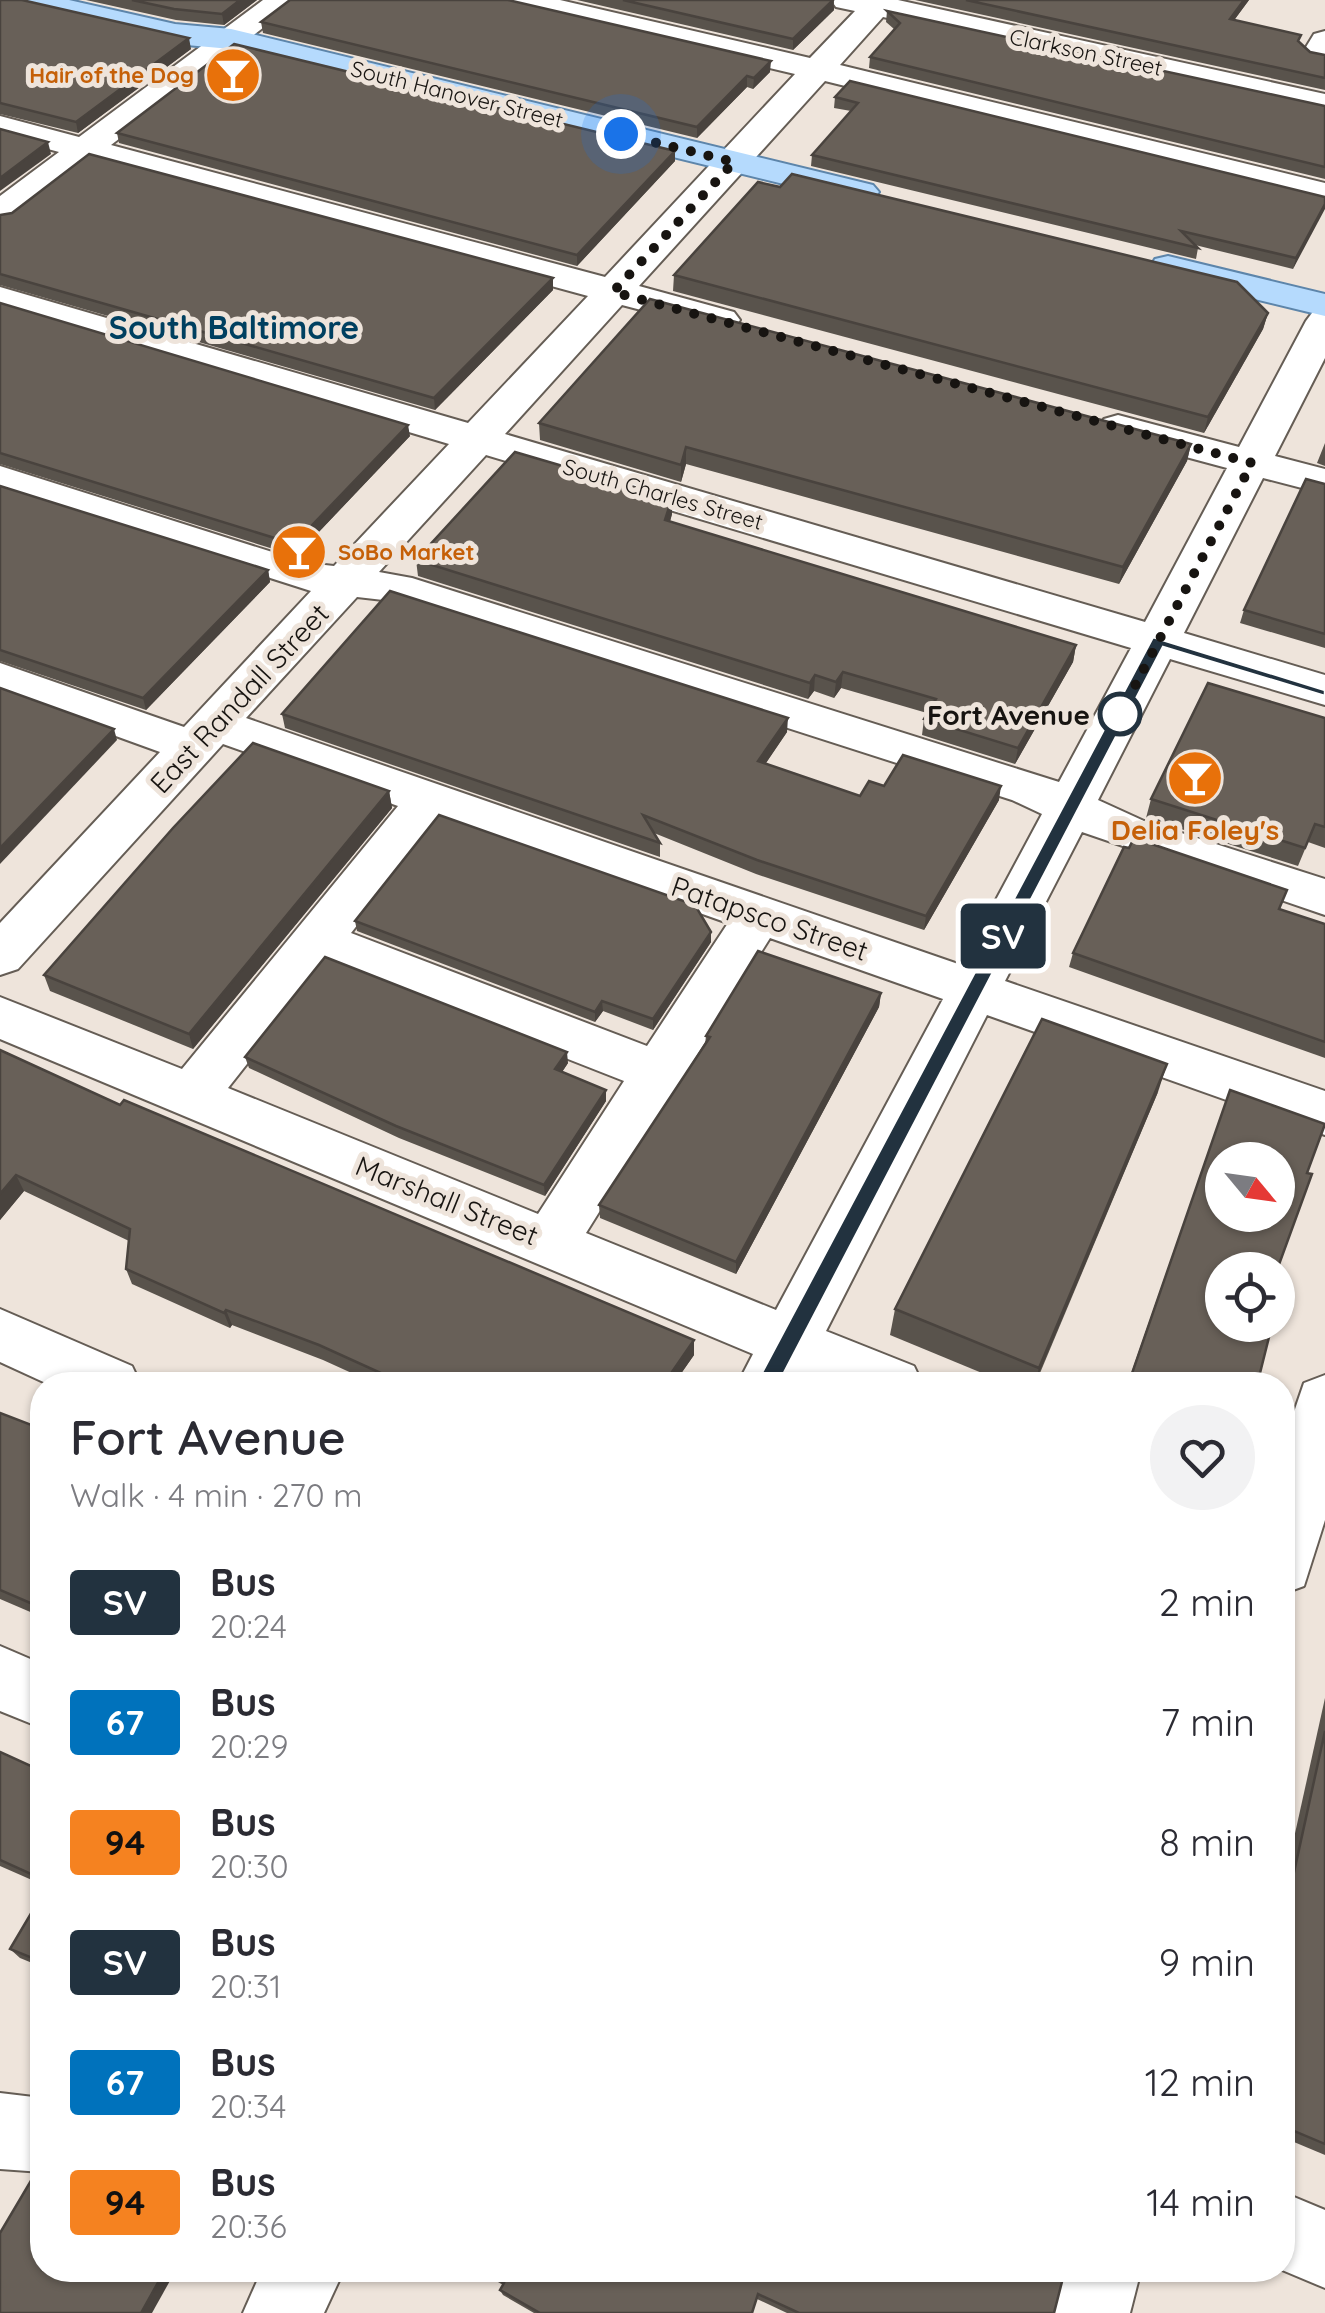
<!DOCTYPE html>
<html lang="en">
<head>
<meta charset="utf-8">
<style>
	body { margin:0; font-family:Quicksand,sans-serif; background:#f2f2f3; color:#2b2b33; height:100vh; display:flex; flex-direction:column; font-size:38px; white-space:nowrap }
	* { box-sizing:border-box; margin:0 }
	p { font-size:32px; color:#7c7c81 }
	.icon { flex:none; width:55px; height:55px; fill:none; stroke:currentColor; stroke-width:2; stroke-linecap:round; stroke-linejoin:round }
	.map { position:relative; flex:1; overflow:hidden }
	.drawer { position:absolute; left:30px; top:1372px; width:1265px; height:910px; display:flex; flex-direction:column; background:#fff; border-radius:40px; box-shadow:0 2px 8px #0004 }
	.drawer>* { flex:none }
	.badge { padding:0 20px; border-radius:8px; font-size:35px; line-height:65px }
	.needle { width:65px; rotate:119deg }
	.tools { position:absolute; left:1205px; top:1142px; display:grid; gap:20px }
	.tools a { display:grid; place-items:center; width:90px; height:90px; border-radius:50%; background:#fff; box-shadow:0 2px 8px #0004; font-size:50px }
	.you { position:absolute; width:50px; height:50px; margin:-25px; border:8px solid #fff; border-radius:50%; background:#1a73e8; box-shadow:0 0 0 15px #1a73e833 }
	.map>.badge { position:absolute; translate:-50% -50%; box-shadow:0 0 0 5px #fff }
	.round { display:grid; place-items:center; flex:none; width:105px; height:105px; border-radius:52px; background:#f2f2f3 }
	.head { display:flex; align-items:center; justify-content:space-between; height:170px; padding:0 40px }
	h1 { font-size:48px; font-weight:600; line-height:75px }
	ul { padding:0; list-style:none }
	li { display:flex; align-items:center; gap:30px; height:120px; padding:0 40px }
	li div { flex:1 }
	li b { display:block; font-size:38px }
	li em { font-style:normal }
	li .badge { min-width:110px; font-weight:700; text-align:center }
	.map>svg:first-child { display:block }
	.lines { fill:none; stroke-linecap:round; stroke-linejoin:round }
	.minor-casing { stroke:#655d55; stroke-width:4 }
	.major-casing { stroke:#5d85aa; stroke-width:4 }
	.minor { fill:#fff; fill-rule:evenodd }
	.major { fill:#b5dafd; fill-rule:evenodd }
	.wall { fill:#59534c }
	.shaded-wall { fill:#49433e }
	.building { fill:#686058; stroke:#49433e; stroke-width:2.5; fill-rule:evenodd }
	.line { fill:#22323f; stroke:#fff; stroke-width:2.5 }
	.walk { stroke:#171411; stroke-width:10; stroke-dasharray:0 18 }
	.stop-dot { fill:#fff; stroke:#22323f; stroke-width:5 }
	.labels { text-anchor:middle; dominant-baseline:central; stroke-width:10; stroke-linejoin:round; paint-order:stroke }
	.far-street-label { font-size:22px; fill:#171411; stroke:#eee4db }
	.far-food-label { font-size:22px; font-weight:bold; fill:#c56008; stroke:#eee4db; text-anchor:end }
	.street-label { font-size:28px; fill:#171411; stroke:#eee4db }
	.stop-label { font-size:28px; font-weight:bold; fill:#171411; stroke:#eee4db; text-anchor:end }
	.food-label { font-size:28px; font-weight:bold; fill:#c56008; stroke:#eee4db }
	.far-district-label { font-size:32px; font-weight:bold; fill:#004060; stroke:#eee4db }
</style>
</head>
<body>
<div class="map">
<svg width="1325" height="2313" viewBox="0 0 1325 2313">
	<rect width="100%" height="100%" fill="#eee4db"/>
	<g class="lines">
		<g class="minor-casing">
			<g id="minor">
				<path d="M263 0H299L111 145 605 277 795 74 509 7 504 0H560L810 58 855 11 836 7 831 0H898L1325 94V114L883 17 840 65 1325 183V205L825 81 639 286 734 312 740 320 734 328 721 331 622 305 505 434 1145 622 1227 468 1104 435 1098 427 1104 419 1118 415 1239 447 1306 321 1312 313 1325 310V358L1275 456 1325 469V494L1263 478 1184 633 1325 675V705L1170 659 1098 800 1144 821 1325 879V915L1082 832 1005 981 1325 1091V1135L987 1015 826 1331 914 1366 923 1385H828L803 1375 798 1385H737L753 1354 0 1039V997L182 1069 398 806 223 744 18 969 0 975V923L160 752 0 694V663L184 727 311 591 0 492V466L307 563 334 566 449 444 0 310V287L468 423 588 296 91 161 13 221 0 224V196L59 152 0 136V116L79 137ZM486 455 1131 648 1059 782 412 578 379 572ZM357 597 392 601 1012 800 1042 814 961 965 246 718ZM439 821 728 923 647 1046 351 933ZM770 938 943 999 776 1310 586 1233ZM326 964 624 1081 538 1214 228 1088Z"/>
				<path d="M1325 31V63L1308 59 1303 52 1314 34Z"/>
				<path d="M0 1309 132 1366 141 1385H50L0 1362Z"/>
				<path d="M1325 1375V1520L1304 1586 1282 1594V1447L1304 1383Z"/>
				<path d="M0 1646 42 1664V1728L0 1711Z"/>
				<path d="M0 2093 42 2098V2172L0 2169Z"/>
				<path d="M1282 2192 1325 2210V2288L1282 2270Z"/>
				<path d="M262 2270H344L324 2313H243Z"/>
				<path d="M1063 2270H1141L1130 2313H1052Z"/>
			</g>
		</g>
		<g class="major-casing">
			<g id="major">
				<path d="M13 0H69L175 24 231 29 873 185 879 192 873 199 861 203 231 49 175 44 29 9Z"/>
				<path d="M1168 256 1325 294V316L1155 275 1150 267 1155 259Z"/>
			</g>
		</g>
		<use href="#minor" class="minor"/>
		<use href="#major" class="major"/>
	</g>
	<g class="wall">
		<path d="M0 0 25 2 191 49 78 133 0 114Z"/>
		<path d="M86 0H257L224 25 176 20Z"/>
		<path d="M577 0H834V10L793 50Z"/>
		<path d="M915 0H1249L1234 20 1299 43 1310 52 1325 55V90Z"/>
		<path d="M887 11 1325 106V179L869 68 870 57 894 29 886 22Z"/>
		<path d="M261 22 770 72 753 89 747 87 697 138 263 33Z"/>
		<path d="M835 97 1325 197 1293 269 1195 245 1198 248 1196 259 811 166 812 155 851 111 834 108Z"/>
		<path d="M117 133 675 151V161L577 266 119 143Z"/>
		<path d="M780 187 1268 313 1263 329 1204 433 673 291 674 275Z"/>
		<path d="M0 215 553 290 435 410 0 285Z"/>
		<path d="M0 303 410 436 296 556 0 464Z"/>
		<path d="M539 423 1191 444 1187 461 1119 584 686 464 681 482 540 440Z"/>
		<path d="M1325 443V466L1317 463Z"/>
		<path d="M1325 484V648L1240 623 1244 610Z"/>
		<path d="M0 486 268 570 270 582 146 710 0 661Z"/>
		<path d="M672 514 670 522 1076 645 1073 662 1015 764 922 735 924 719 927 713 841 688 834 698 814 691 808 699 418 576 416 560Z"/>
		<path d="M282 714 787 732 765 764 860 796 884 786 999 800 924 930 756 874 654 833 660 843V857L285 728Z"/>
		<path d="M1325 718V848L1308 842 1298 866 1146 818 1151 799Z"/>
		<path d="M389 791 392 808 193 1049 50 991 44 975Z"/>
		<path d="M1280 909 1325 924V1058L1069 967 1073 953Z"/>
		<path d="M355 921 711 932V942L653 1030 603 1011 595 1022 357 931Z"/>
		<path d="M881 993 879 1007 736 1274 600 1218 599 1205 705 1044 706 1036Z"/>
		<path d="M0 1050 120 1105 694 1340V1355L673 1385H378L323 1360 232 1325 230 1328 132 1284 126 1269 129 1241 24 1191 0 1220Z"/>
		<path d="M245 1057 568 1063 562 1072 606 1090V1101L545 1196 399 1138 249 1068Z"/>
		<path d="M1230 1090 1307 1173 1222 1270 1257 1385H1127Z"/>
		<path d="M1158 1092 1035 1385H1011L890 1335 895 1309Z"/>
		<path d="M0 1413 42 1429V1617L0 1599Z"/>
		<path d="M1325 1698V2155L1282 2137V1892Z"/>
		<path d="M0 1752 42 1771V1967L20 1958 10 1949 37 1903 33 1899 41 1884 0 1866Z"/>
		<path d="M478 2270H1065L1054 2313H787L757 2299 752 2313H534L503 2295 500 2290 503 2285Z"/>
	</g>
	<g class="shaded-wall">
		<path d="M240 0H257L224 25 222 14Z"/>
		<path d="M833 0 834 10 793 50V39Z"/>
		<path d="M1244 0H1249L1227 30 1230 19Z"/>
		<path d="M189 38 191 49 78 133 76 122Z"/>
		<path d="M771 61 770 72 753 89 754 78Z"/>
		<path d="M747 76V87L697 138V127Z"/>
		<path d="M48 142 51 154 0 191V178Z"/>
		<path d="M675 151V161L577 266V255Z"/>
		<path d="M1325 204V209L1293 269 1296 258Z"/>
		<path d="M553 278V290L435 410 434 398Z"/>
		<path d="M1268 313 1263 329 1204 433 1208 417Z"/>
		<path d="M408 425 410 436 296 556 294 544Z"/>
		<path d="M1191 444 1187 461 1119 584 1123 567Z"/>
		<path d="M686 447V464L681 482V465Z"/>
		<path d="M672 498V514L665 537V520Z"/>
		<path d="M268 570 270 582 146 710 143 698Z"/>
		<path d="M1076 645 1073 662 1015 764 1018 748Z"/>
		<path d="M843 672 841 688 834 698 836 682Z"/>
		<path d="M815 675 814 691 808 699 810 683Z"/>
		<path d="M788 718 787 732 758 775V761Z"/>
		<path d="M114 729 117 740 0 864V848Z"/>
		<path d="M1001 786 999 800 924 930 926 916Z"/>
		<path d="M389 791 392 808 193 1049 189 1034Z"/>
		<path d="M711 932V942L653 1030V1019Z"/>
		<path d="M881 993 879 1007 736 1274V1262Z"/>
		<path d="M602 1001 603 1011 595 1022V1012Z"/>
		<path d="M567 1052 568 1063 556 1081 555 1069Z"/>
		<path d="M1167 1064 1158 1092 1034 1385 1039 1368Z"/>
		<path d="M606 1090V1101L545 1196 544 1185Z"/>
		<path d="M16 1175 24 1191 0 1220V1194Z"/>
		<path d="M226 1310 232 1325 230 1328 224 1313Z"/>
		<path d="M694 1340V1355L673 1385H663Z"/>
		<path d="M165 2270H176L152 2313H141Z"/>
	</g>
	<g class="building">
		<path d="M0 0H22L189 38 76 122 0 103Z"/>
		<path d="M132 0H240L222 14 174 9Z"/>
		<path d="M290 0H508L771 61 754 78 747 76 697 127 261 22Z"/>
		<path d="M623 0H833L793 39Z"/>
		<path d="M966 0H1244L1230 19 1301 35 1298 41 1310 52 1325 55V78Z"/>
		<path d="M887 11 1325 106V167L870 57 900 23Z"/>
		<path d="M234 44 675 151 577 255 117 133Z"/>
		<path d="M850 81 1325 197V204L1296 258 1181 231 1198 248 812 155 858 103 835 97Z"/>
		<path d="M0 129 48 142 0 178Z"/>
		<path d="M89 154 553 278 434 398 0 274V215L12 213Z"/>
		<path d="M792 174 1237 282 1268 313 1208 417 674 275 758 182 780 187Z"/>
		<path d="M650 299 1191 444 1123 567 686 447 681 465 539 423Z"/>
		<path d="M0 303 408 425 294 544 0 453Z"/>
		<path d="M515 452 672 498 665 520 1076 645 1018 748 924 719 936 699 843 672 836 682 815 675 810 683 416 560Z"/>
		<path d="M1306 479 1325 484V634L1244 610Z"/>
		<path d="M0 486 268 570 143 698 0 650Z"/>
		<path d="M390 591 788 718 758 761 860 796 869 781 884 786 903 755 1001 786 926 916 757 860 643 815 660 843 282 714Z"/>
		<path d="M1208 683 1325 718V827L1315 824 1305 848 1151 799Z"/>
		<path d="M0 688 114 729 0 848Z"/>
		<path d="M253 743 389 791 189 1034 44 975 173 828Z"/>
		<path d="M439 815 695 905 711 932 653 1019 602 1001 595 1012 355 921Z"/>
		<path d="M1134 838 1287 890 1279 909 1325 924V1042L1073 953 1124 847 1129 848Z"/>
		<path d="M758 951 881 993 736 1262 599 1205 710 1037 706 1036Z"/>
		<path d="M325 957 567 1052 555 1069 606 1090 544 1185 396 1126 245 1057Z"/>
		<path d="M1042 1019 1167 1064 1039 1368 895 1309Z"/>
		<path d="M0 1050 120 1105 124 1100 694 1340 663 1385H407L319 1345 226 1310 224 1313 126 1269 130 1229 16 1175 0 1194Z"/>
		<path d="M1230 1090 1325 1124 1307 1173 1312 1174 1277 1270H1222V1325H1272L1257 1385H1128ZM1222 1160H1278V1215H1222Z"/>
		<path d="M0 1413 42 1429V1608L0 1590Z"/>
		<path d="M1325 1731V2144L1282 2126V1927Z"/>
		<path d="M0 1752 42 1771V1879L0 1860Z"/>
		<path d="M42 1882V1962L10 1949 39 1900 33 1899Z"/>
		<path d="M42 2162V2270H165L141 2313H0V2233Z"/>
		<path d="M483 2270H1065L1054 2313H799L758 2294 752 2313H540L500 2290 504 2283Z"/>
	</g>
	<path class="line" d="M1153 637 1325 690V696L1163 647 774 1392H759V1378Z"/>
	<g class="lines">
		<path class="walk" d="M621 134 734 162 613 292 1252 463 1116 722 1120 714"/>
	</g>
	<defs>
		<g id="bar-disc" transform="scale(2.875)"><circle r="9.5" fill="#e8710a" stroke="#eee4db"/><path d="M-6-5H6L.8 .8V4.5H3.5V6h-7V4.5H-.8V.8Z" fill="#fff"/></g>
	</defs>
	<g fill-rule="evenodd">
		<use href="#bar-disc" x="233" y="75"/>
		<use href="#bar-disc" x="299" y="552"/>
		<use href="#bar-disc" x="1195" y="778"/>
	</g>
	<circle class="stop-dot" cx="1120" cy="714" r="20"/>
	<g class="labels">
		<g class="far-street-label">
			<text transform="translate(1086 52) rotate(12)">Clarkson Street</text>
			<text transform="translate(457 94) rotate(14)">South Hanover Street</text>
			<text transform="translate(663 494) rotate(16)">South Charles Street</text>
		</g>
		<g class="far-food-label">
			<text x="194" y="75">Hair of the Dog</text>
			<text x="338" y="552" text-anchor="start">SoBo Market</text>
		</g>
		<g class="street-label">
			<text transform="translate(239 698) rotate(-47)">East Randall Street</text>
			<text transform="translate(770 918) rotate(19)">Patapsco Street</text>
			<text transform="translate(447 1200) rotate(22)">Marshall Street</text>
		</g>
		<g class="stop-label">
			<text x="1090" y="714">Fort Avenue</text>
		</g>
		<g class="food-label">
			<text x="1195" y="829">Delia Foley's</text>
		</g>
		<g class="far-district-label">
			<text x="234" y="327">South Baltimore</text>
		</g>
	</g>
</svg>
<div class="tools">
<a><svg class="needle" viewBox="-14 -14 28 28"><path d="M0-13l5 13h-10z" fill="#e53935"/><path d="M0 13l5-13h-10z" fill="#7c7c81"/></svg></a>
<a><svg class="icon" aria-label="locate" viewBox="0 0 24 24"><circle cx="12" cy="12" r="6"/><path d="M12 2v4M12 18v4M2 12h4M18 12h4"/></svg></a>
</div>
<div class="you" style="left:621px;top:134px"></div>
<b class="badge" style="left:1003px;top:936px;background:#22323f;color:#fff">SV</b>
<section class="drawer">
<div class="head"><div><h1>Fort Avenue</h1><p>Walk · 4 min · 270 m</p></div><a class="round"><svg class="icon" aria-label="heart" viewBox="0 0 24 24"><path d="M12 20l-8-8c-3-5 5-10 8-4 3-6 11-1 8 4z"/></svg></a></div>
<ul>
<li><span class="badge" style="background:#22323f;color:#fff">SV</span><div><b>Bus</b><p>20:24</p></div><em>2 min</em></li>
<li><span class="badge" style="background:#0072bc;color:#fff">67</span><div><b>Bus</b><p>20:29</p></div><em>7 min</em></li>
<li><span class="badge" style="background:#f58220;color:#111">94</span><div><b>Bus</b><p>20:30</p></div><em>8 min</em></li>
<li><span class="badge" style="background:#22323f;color:#fff">SV</span><div><b>Bus</b><p>20:31</p></div><em>9 min</em></li>
<li><span class="badge" style="background:#0072bc;color:#fff">67</span><div><b>Bus</b><p>20:34</p></div><em>12 min</em></li>
<li><span class="badge" style="background:#f58220;color:#111">94</span><div><b>Bus</b><p>20:36</p></div><em>14 min</em></li>
</ul>
</section>
</div>
</body>
</html>
